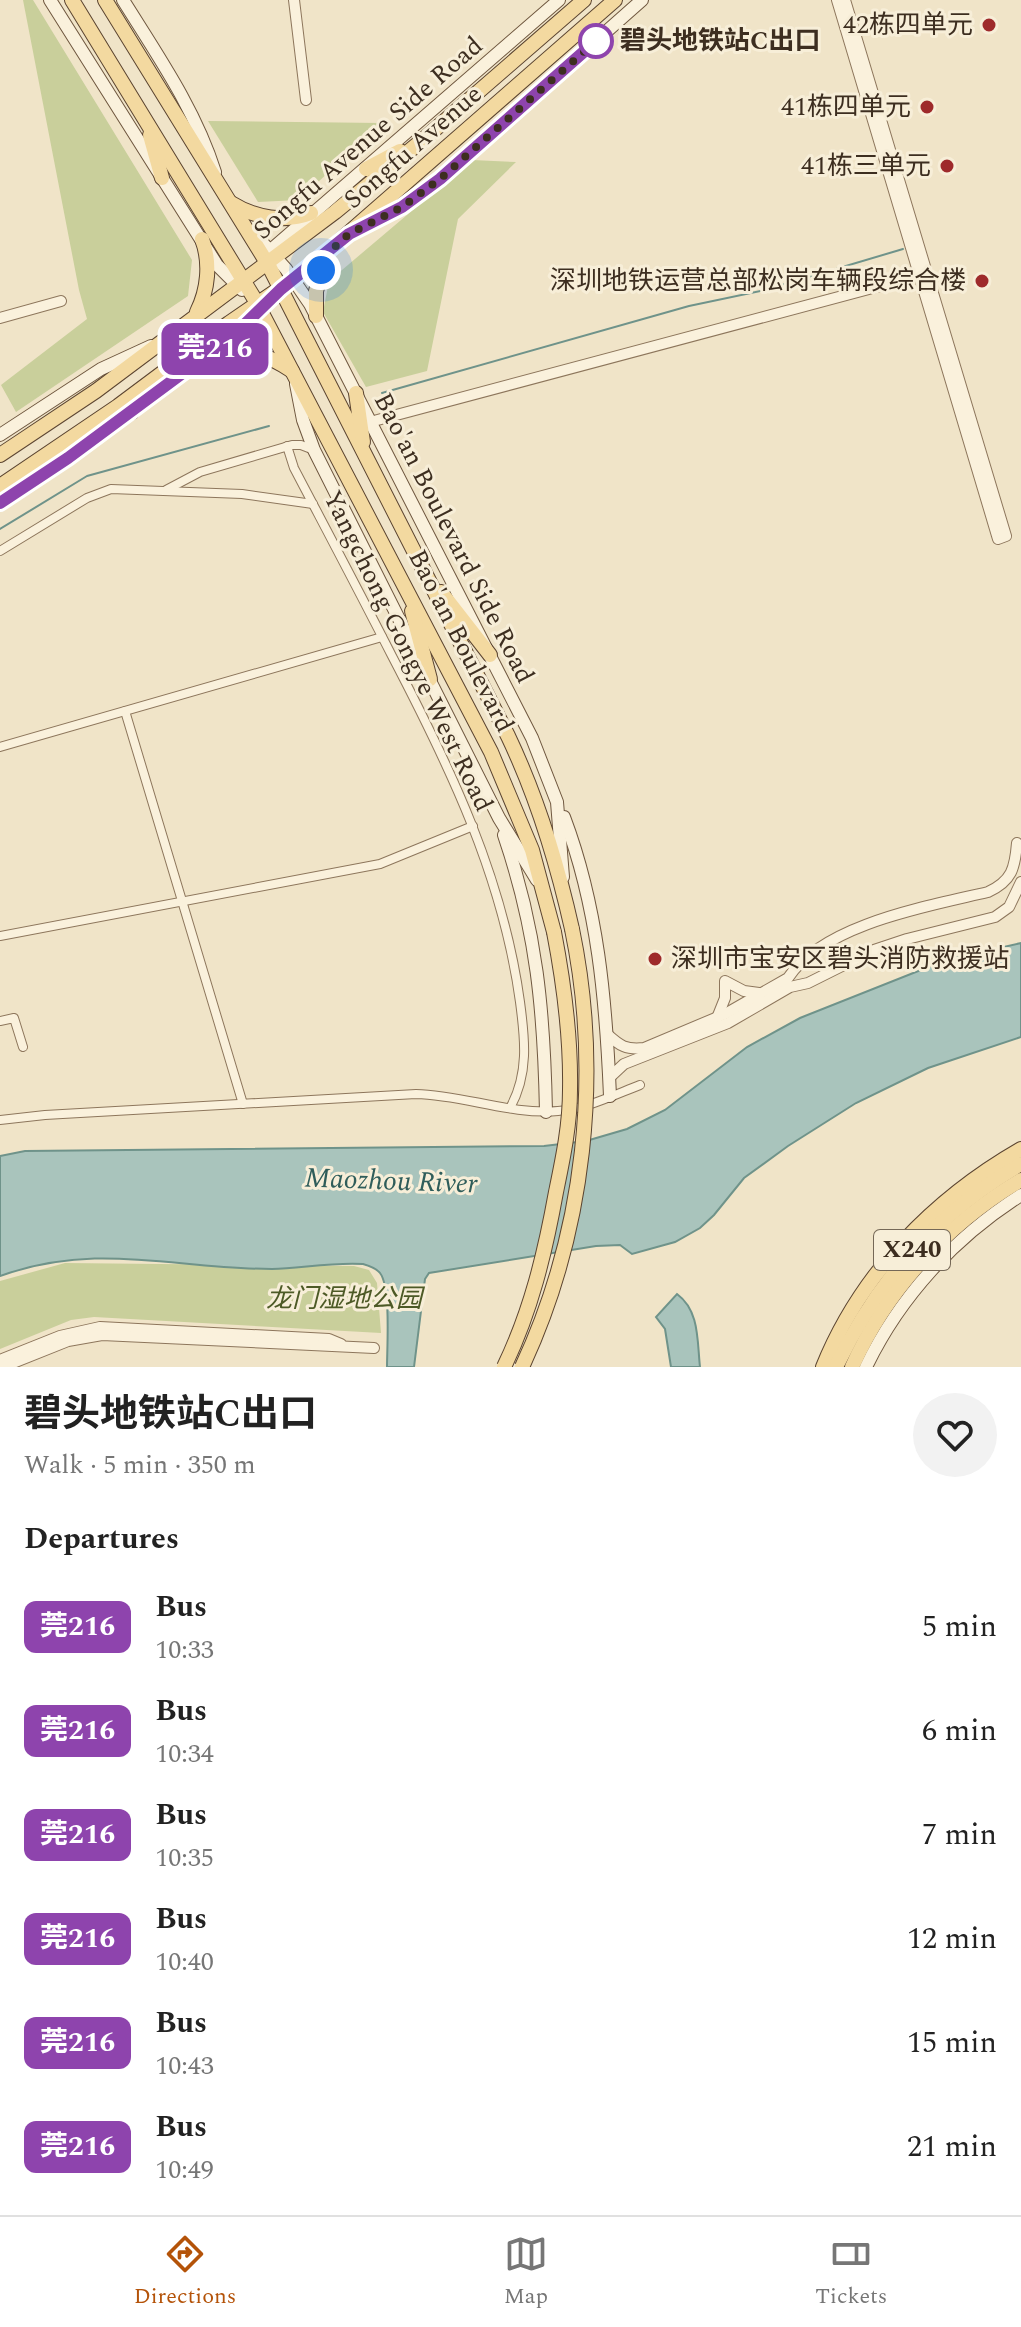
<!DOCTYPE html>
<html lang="en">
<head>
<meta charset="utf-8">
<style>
	body { margin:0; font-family:Spectral,"Noto Sans SC",serif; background:#f2f2f2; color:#222; height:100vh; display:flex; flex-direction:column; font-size:30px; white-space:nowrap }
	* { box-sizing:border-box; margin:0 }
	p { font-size:26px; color:#767676 }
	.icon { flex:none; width:44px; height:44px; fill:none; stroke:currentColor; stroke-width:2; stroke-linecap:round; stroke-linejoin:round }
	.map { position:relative; height:1367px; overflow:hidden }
	.drawer { display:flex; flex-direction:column; background:#fff; flex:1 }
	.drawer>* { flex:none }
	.badge { padding:0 16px; border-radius:12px; font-size:28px; line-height:52px }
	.you { position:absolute; width:40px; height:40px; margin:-20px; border:6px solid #fff; border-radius:50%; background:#1a73e8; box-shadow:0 0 0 12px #1a73e833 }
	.map>.badge { position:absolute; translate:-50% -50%; box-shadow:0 0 0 4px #fff }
	h2 { padding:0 24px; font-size:30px; line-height:72px }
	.round { display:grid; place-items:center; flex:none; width:84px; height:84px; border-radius:42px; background:#f2f2f2 }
	.head { display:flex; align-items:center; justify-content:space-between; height:136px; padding:0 24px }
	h1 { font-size:38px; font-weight:700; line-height:60px }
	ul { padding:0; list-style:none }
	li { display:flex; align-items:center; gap:24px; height:104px; padding:0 24px }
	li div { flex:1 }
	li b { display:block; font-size:30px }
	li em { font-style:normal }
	li .badge { min-width:88px; font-weight:700; text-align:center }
	.tab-bar { display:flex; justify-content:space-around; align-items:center; height:112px; border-top:2px solid #e0e0e0; background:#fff; font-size:22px; color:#767676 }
	.tab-bar a { display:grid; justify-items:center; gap:4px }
	.tab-bar .on { color:#b45309 }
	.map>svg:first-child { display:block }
	.green { fill:#c9cf9b }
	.water { fill:#a9c4bc; stroke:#6f938a; stroke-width:2 }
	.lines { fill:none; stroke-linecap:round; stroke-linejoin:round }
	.stream { stroke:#6f938a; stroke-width:2 }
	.minor-casing { stroke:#8d765c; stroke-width:10 }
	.tertiary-casing { stroke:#8d765c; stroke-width:12 }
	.secondary-casing { stroke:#6f573f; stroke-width:14 }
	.primary-casing { stroke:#5b4430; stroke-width:16 }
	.minor { stroke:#faf1dc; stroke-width:8 }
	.tertiary { stroke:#faf1dc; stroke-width:10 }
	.secondary { stroke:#faf1dc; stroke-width:12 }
	.primary { stroke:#f3d9a0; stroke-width:14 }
	.primary-bridge-casing { stroke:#5b4430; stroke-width:16; stroke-linecap:butt }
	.primary-bridge { stroke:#f3d9a0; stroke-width:14 }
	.line-casing { stroke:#fff; stroke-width:18 }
	.line { stroke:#8e44ad; stroke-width:12 }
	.walk { stroke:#3d2e20; stroke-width:8; stroke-dasharray:0 14.4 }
	.poi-dot { fill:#9e2a2b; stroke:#f7eed8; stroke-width:3 }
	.stop-dot { fill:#fff; stroke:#8e44ad; stroke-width:4 }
	.labels { text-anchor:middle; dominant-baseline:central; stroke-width:6; stroke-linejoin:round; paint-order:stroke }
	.shield { fill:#f7eed8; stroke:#756857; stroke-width:2 }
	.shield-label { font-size:24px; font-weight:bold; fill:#3d2e20 }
	.poi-label { font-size:26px; fill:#3d2e20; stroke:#f7eed8; text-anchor:end }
	.stop-label { font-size:26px; font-weight:bold; fill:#3d2e20; stroke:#f7eed8; text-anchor:start }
	.street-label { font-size:26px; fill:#3d2e20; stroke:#f7eed8 }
	.park-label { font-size:26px; font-style:italic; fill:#4d5a26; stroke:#f7eed8 }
	.water-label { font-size:28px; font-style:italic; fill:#2f5d5a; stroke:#f7eed8 }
</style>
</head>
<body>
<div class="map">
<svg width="1021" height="1367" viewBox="0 0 1021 1367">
	<rect width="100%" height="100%" fill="#f0e4c8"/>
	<g class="green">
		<path d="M23 0H33L192 260 188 296 16 412 1 385 87 319 79 290Z"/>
		<path d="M208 121 381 123 299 200 258 202Z"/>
		<path d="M472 160 516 162 458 219 427 371 366 387 323 312 329 281Z"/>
		<path d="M65 1263 354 1266 369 1270 377 1283 381 1333 94 1317 71 1320 0 1349V1281Z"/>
	</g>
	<g class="water">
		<path d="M1021 943V1037L928 1068 856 1103 788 1146 744 1178 714 1215 700 1228 675 1242 632 1254 620 1245 596 1246 429 1273 425 1279 414 1367H387C387 1348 391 1287 380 1273 376 1268 370 1266 363 1264 333 1262 302 1268 272 1269 174 1269 98 1241 0 1276V1156L25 1151 544 1146 586 1141 627 1129 665 1110 747 1047 800 1018 946 960Z"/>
		<path d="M677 1294C700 1311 697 1341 700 1367H671L665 1329 656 1317Z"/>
	</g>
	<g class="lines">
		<g class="stream">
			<path d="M382 393 689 306 765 290 903 249"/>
			<path d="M0 529 87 476 269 426"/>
		</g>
		<g class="minor-casing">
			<g id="minor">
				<path d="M287 446 294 468C327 531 360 593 392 656 450 767 503 877 520 1002 525 1039 529 1074 510 1108"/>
				<path d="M166 490 200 472 292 445H301L314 450"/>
				<path d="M0 551 87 498 111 489 242 494 313 504"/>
				<path d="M125 711 243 1104"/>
				<path d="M0 747 382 637"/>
				<path d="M0 936 380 864 473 826"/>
				<path d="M0 1021 14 1018 23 1047"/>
				<path d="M0 1120 45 1115 416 1094C464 1095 510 1115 558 1111 586 1109 614 1095 640 1085"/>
			</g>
		</g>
		<g class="tertiary-casing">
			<g id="tertiary">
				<path d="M294 0 306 100"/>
				<path d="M837 0 998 539 1006 536 845 0"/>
				<path d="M0 318 61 301"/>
				<path d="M370 422 910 278"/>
				<path d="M717 1018 725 998V981L744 991 759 993"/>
				<path d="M607 1034C620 1046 626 1050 644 1048L725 1014 788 978C823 924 929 906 988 892 1012 881 1015 868 1017 843"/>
				<path d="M609 1078 624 1064 728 1023 790 987 808 983 874 950 907 939 995 917 1009 907 1021 882"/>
				<path d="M0 1360 60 1336 100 1327 329 1339 341 1344"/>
				<path d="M3 1367 68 1341 102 1335 374 1348"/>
			</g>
		</g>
		<g class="secondary-casing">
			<g id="secondary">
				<path d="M50 0 217 265 242 290"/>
				<path d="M123 0C158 56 195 109 215 172"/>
				<path d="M252 231 286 269 310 304 532 738 557 802 563 877"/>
				<path d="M355 231 402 207 440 179 642 0"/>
				<path d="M265 255 559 0"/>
				<path d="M296 384 303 420 314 450 499 818 537 880"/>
				<path d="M0 435 101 369 151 346"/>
				<path d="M0 503 128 415 235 333 266 304"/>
				<path d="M564 817C598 907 606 1001 610 1096"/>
				<path d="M504 835C537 932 544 1011 546 1112"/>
				<path d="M866 1367C900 1296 955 1237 1021 1195"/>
			</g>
		</g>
		<g class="primary-casing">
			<g id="primary">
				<path d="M72 0 254 298 491 752 532 850 554 932"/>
				<path d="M105 0 269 266 508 736C538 799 557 862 572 929"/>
				<path d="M150 135 162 178"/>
				<path d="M366 169 400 151"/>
				<path d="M231 203C255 218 285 223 311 213"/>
				<path d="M197 312C208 290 211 263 202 239"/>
				<path d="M316 316V291L327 254"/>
				<path d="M207 355C237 343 267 354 292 371"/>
				<path d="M356 393 363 442"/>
				<path d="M107 421 132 412"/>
				<path d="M0 455 96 391 335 212 425 138 584 0"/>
				<path d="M0 486 118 406 229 323 305 271 615 0"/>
				<path d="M441 592 490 655"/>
				<path d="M412 611 430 679"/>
				<path d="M823 1367C861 1273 934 1199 1021 1149"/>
				<path d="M836 1367C877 1281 938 1212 1021 1164"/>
				<path d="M852 1367C887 1289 948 1223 1021 1180"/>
			</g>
		</g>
		<use href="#minor" class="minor"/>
		<use href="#tertiary" class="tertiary"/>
		<use href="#secondary" class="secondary"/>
		<use href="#primary" class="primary"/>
		<g class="primary-bridge-casing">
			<g id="primary-bridge">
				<path d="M504 1367C531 1311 545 1253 556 1192 563 1158 570 1125 570 1090 571 1037 564 984 554 932"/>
				<path d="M522 1367C585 1232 602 1074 572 929"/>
			</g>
		</g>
		<use href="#primary-bridge" class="primary-bridge"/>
	</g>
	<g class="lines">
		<g class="line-casing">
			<path id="line" d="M0 503 68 458 207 355 242 327 281 289 349 234 402 207 440 179 596 41"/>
		</g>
		<use href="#line" class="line"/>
		<path class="walk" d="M321 270 328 253 349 234 402 207 440 179 596 41"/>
	</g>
	<g class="poi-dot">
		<circle cx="989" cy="25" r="8"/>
		<circle cx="927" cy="107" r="8"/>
		<circle cx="947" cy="166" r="8"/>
		<circle cx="982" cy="281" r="8"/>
		<circle cx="655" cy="959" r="8"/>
	</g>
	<circle class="stop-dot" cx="596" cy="41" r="16"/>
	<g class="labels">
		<rect class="shield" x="874" y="1230" width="76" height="40" rx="6"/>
		<g class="shield-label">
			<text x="912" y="1250">X240</text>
		</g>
		<g class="poi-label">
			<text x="973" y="25">42栋四单元</text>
			<text x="911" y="107">41栋四单元</text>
			<text x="931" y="166">41栋三单元</text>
			<text x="966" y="281">深圳地铁运营总部松岗车辆段综合楼</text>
			<text x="671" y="959" text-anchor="start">深圳市宝安区碧头消防救援站</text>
		</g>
		<g class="stop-label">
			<text x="620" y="41">碧头地铁站C出口</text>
		</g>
		<g class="street-label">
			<text transform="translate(368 138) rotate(-41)">Songfu Avenue Side Road</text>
			<text transform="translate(413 147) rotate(-41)">Songfu Avenue</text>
			<text transform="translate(454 538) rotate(63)">Bao'an Boulevard Side Road</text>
			<text transform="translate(461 641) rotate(63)">Bao'an Boulevard</text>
			<text transform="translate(408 651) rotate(64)">Yangchong Gongye West Road</text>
		</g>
		<g class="park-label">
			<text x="344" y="1299">龙门湿地公园</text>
		</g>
		<g class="water-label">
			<text transform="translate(391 1181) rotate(2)">Maozhou River</text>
		</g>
	</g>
</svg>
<div class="you" style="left:321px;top:270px"></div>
<b class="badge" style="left:215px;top:349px;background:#8e44ad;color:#fff">莞216</b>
</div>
<section class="drawer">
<div class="head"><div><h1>碧头地铁站C出口</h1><p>Walk · 5 min · 350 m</p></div><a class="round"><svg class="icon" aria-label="heart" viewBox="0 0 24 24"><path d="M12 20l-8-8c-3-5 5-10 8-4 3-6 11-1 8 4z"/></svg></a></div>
<h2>Departures</h2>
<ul>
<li><span class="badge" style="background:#8e44ad;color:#fff">莞216</span><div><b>Bus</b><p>10:33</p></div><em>5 min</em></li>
<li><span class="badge" style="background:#8e44ad;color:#fff">莞216</span><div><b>Bus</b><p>10:34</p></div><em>6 min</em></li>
<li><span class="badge" style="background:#8e44ad;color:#fff">莞216</span><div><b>Bus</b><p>10:35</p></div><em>7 min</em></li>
<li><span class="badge" style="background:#8e44ad;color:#fff">莞216</span><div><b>Bus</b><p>10:40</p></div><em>12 min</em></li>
<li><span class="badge" style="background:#8e44ad;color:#fff">莞216</span><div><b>Bus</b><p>10:43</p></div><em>15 min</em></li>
<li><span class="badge" style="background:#8e44ad;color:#fff">莞216</span><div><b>Bus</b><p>10:49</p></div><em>21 min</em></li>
</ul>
</section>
<nav class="tab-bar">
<a class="on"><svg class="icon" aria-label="directions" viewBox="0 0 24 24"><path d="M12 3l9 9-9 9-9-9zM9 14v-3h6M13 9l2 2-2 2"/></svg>Directions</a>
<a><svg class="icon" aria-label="map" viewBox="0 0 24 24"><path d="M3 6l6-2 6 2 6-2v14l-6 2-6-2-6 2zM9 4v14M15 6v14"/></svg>Map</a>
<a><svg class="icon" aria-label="tickets" viewBox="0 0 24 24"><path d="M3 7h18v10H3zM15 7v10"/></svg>Tickets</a>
</nav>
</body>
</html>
